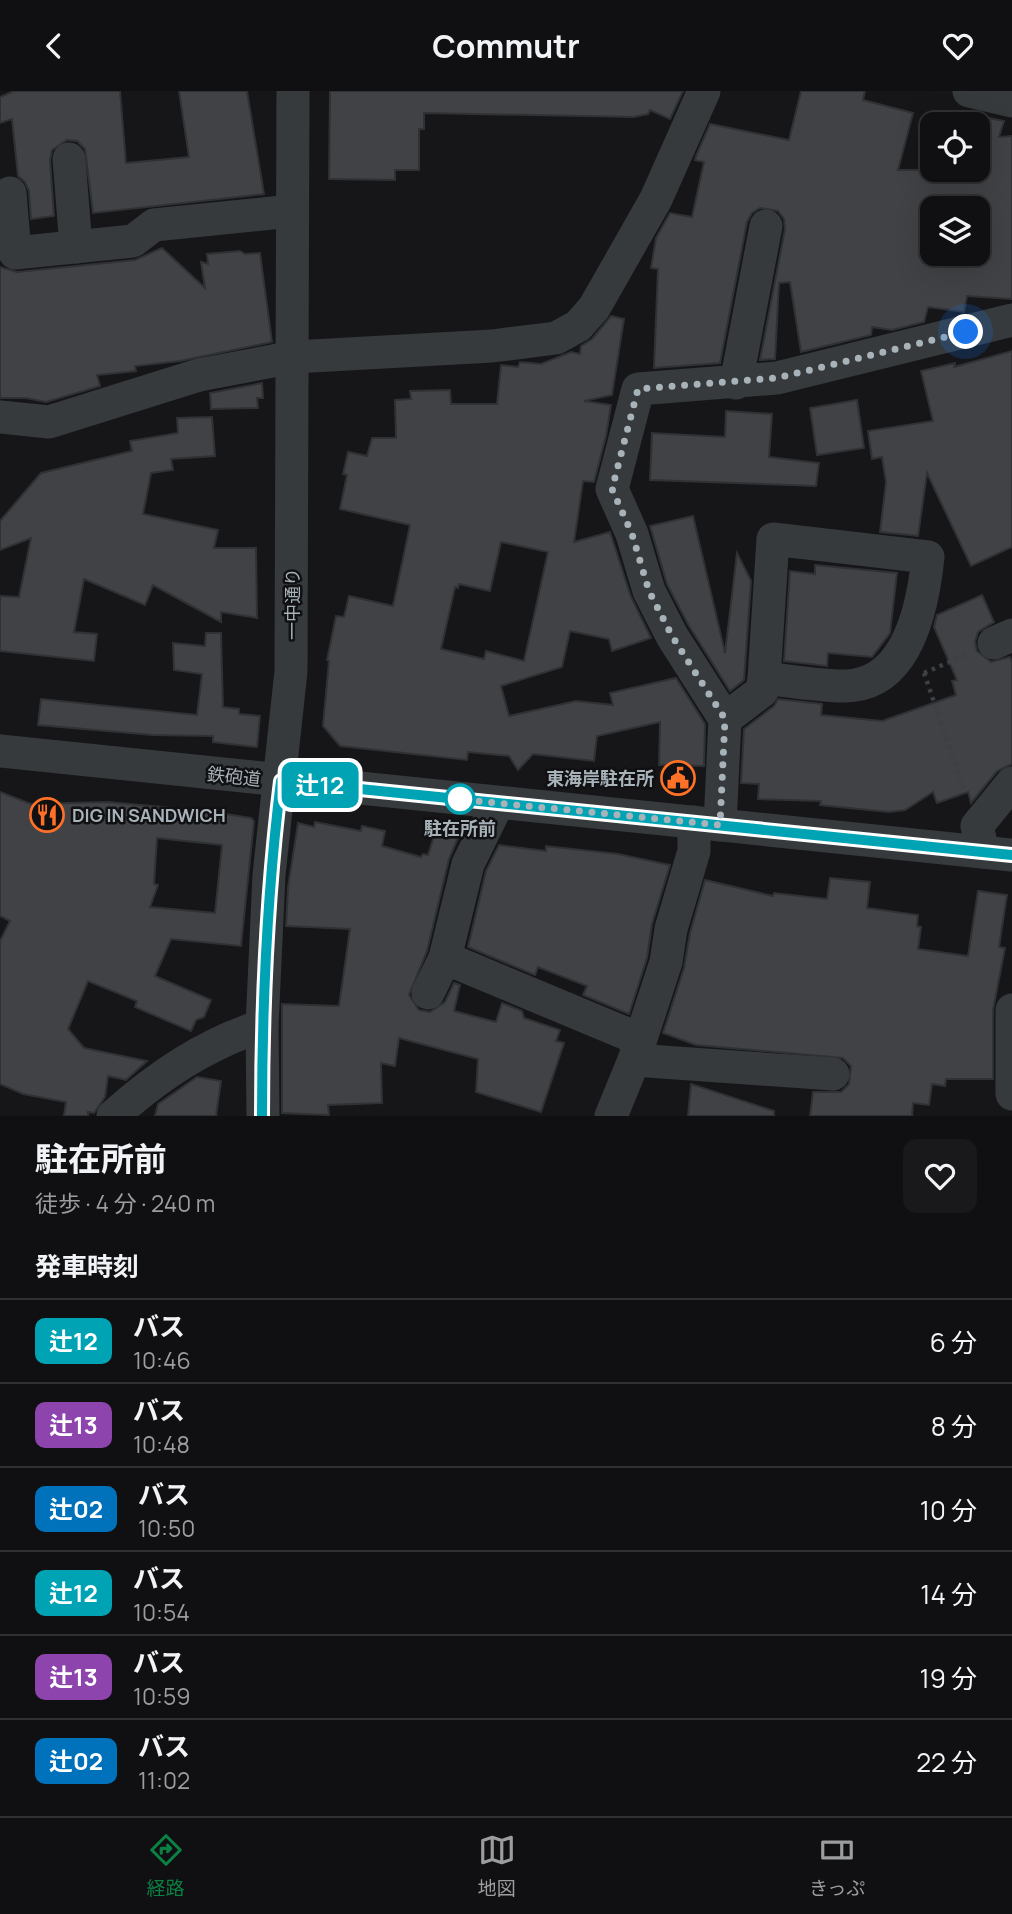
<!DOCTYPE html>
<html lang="ja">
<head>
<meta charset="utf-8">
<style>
	body { margin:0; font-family:Manrope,"Noto Sans JP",sans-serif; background:#19191b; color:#f1f3f6; height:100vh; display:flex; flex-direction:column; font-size:26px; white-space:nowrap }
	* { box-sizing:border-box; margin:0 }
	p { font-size:23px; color:#9c9d9f }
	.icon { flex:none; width:38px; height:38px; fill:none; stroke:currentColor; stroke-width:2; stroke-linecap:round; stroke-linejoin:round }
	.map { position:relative; height:1025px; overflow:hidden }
	.side { display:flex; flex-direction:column; background:#101012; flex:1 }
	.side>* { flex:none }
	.badge { padding:0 14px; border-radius:10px; font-size:24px; line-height:46px }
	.buttons { position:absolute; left:920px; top:21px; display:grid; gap:14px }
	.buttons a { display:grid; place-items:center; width:70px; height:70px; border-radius:14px; background:#101012; box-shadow:0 7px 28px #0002,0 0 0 2px #303032; font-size:35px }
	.you { position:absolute; width:35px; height:35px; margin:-18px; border:5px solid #fff; border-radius:50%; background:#1a73e8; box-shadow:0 0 0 10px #1a73e833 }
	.map>.badge { position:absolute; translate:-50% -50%; box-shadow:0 0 0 4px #fff }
	h2 { padding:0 35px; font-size:26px; line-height:63px }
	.round { display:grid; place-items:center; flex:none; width:74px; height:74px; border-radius:14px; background:#19191b }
	.summary { display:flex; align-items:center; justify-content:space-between; height:119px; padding:0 35px }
	h1 { font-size:33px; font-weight:700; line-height:52px }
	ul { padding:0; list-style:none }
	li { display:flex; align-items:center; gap:21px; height:84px; padding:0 35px; border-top:2px solid #303032 }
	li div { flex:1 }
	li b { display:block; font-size:26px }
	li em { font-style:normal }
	li .badge { min-width:77px; font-weight:700; text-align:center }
	header { display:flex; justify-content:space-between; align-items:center; height:91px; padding:0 35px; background:#101012; font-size:32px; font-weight:700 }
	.menu { display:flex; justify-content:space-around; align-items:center; height:98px; border-top:2px solid #303032; background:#101012; font-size:19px; color:#9c9d9f }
	.menu a { display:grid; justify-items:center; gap:4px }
	.menu .current { color:#0b8043 }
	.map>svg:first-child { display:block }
	.building { fill:#404245; stroke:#2f3134; stroke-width:2; fill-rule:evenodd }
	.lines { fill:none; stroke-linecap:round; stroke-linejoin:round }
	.path { stroke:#3c4144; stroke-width:4.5; stroke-dasharray:3.5 5; stroke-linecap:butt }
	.minor { stroke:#363a3d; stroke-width:33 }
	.line-casing { stroke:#fff; stroke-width:16 }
	.line { stroke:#00a3b4; stroke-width:10 }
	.walk { stroke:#a7b2b9; stroke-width:7; stroke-dasharray:0 12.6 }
	.stop-dot { fill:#fff; stroke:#00a3b4; stroke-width:3.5 }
	.labels { text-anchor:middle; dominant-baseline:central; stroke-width:5; stroke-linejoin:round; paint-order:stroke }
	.street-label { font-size:18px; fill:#a7b2b9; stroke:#111113 }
	.poi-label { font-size:18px; font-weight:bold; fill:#a7b2b9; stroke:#111113; text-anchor:end }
	.stop-label { font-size:18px; font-weight:bold; fill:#a7b2b9; stroke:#111113 }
</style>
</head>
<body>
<header><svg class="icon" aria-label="back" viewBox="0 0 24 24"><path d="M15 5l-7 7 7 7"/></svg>Commutr<svg class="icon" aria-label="heart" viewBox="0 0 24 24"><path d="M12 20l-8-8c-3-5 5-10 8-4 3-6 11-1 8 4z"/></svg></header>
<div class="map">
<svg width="1012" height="1025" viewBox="0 0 1012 1025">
	<rect width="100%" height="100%" fill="#161618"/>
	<g class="building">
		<path d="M14 0H120L126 72 189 66 179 0H247L264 103 93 122 85 58 77 50 67 49 52 59 50 69 54 125 31 128 29 100 25 91 18 85 12 28 0 32V6Z"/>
		<path d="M330 0H683L670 28 650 19 648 23 634 26 424 22V38H419V79H395V89L329 88Z"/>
		<path d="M801 0H865L863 9 913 22 898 79H978V25L1004 30 999 46 1012 45V208L967 205 964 221 928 216 924 231 892 239 872 236 871 244 801 261 790 191 779 192 775 268 760 269 785 138 784 128 778 120 760 117 752 122 747 131 720 272 654 277 658 178 651 177 656 147 670 122 692 126 704 71 695 69 696 65 710 33 789 49ZM933 117H978V163H933Z"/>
		<path d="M162 157 205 197 201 171 208 173 207 163 240 160 245 163 260 162 272 251 180 270 135 275 136 280 97 284 100 295 46 311 26 307H0V176L17 181 135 169Z"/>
		<path d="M611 225 624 228 612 304 584 310 611 314 606 345 594 391 583 390 574 451 610 441 631 506 651 547 612 560 609 548 570 540 562 576 501 595 509 625 576 610 613 614 610 602 676 587 705 633 704 675 659 674 660 631 597 645 594 670 533 663 518 679 509 665 468 661 467 669 340 655 323 635 329 570 327 569 336 525 344 526 349 505 393 515 410 434 340 418 347 384 343 383 348 361 367 365 372 347H396L395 309 411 308 410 300 450 299 451 313H497L501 274 518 276 520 271 541 273 571 261 580 263 581 255 592 248ZM501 451 548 461 524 570 486 560 484 568 441 558 455 496 458 497 459 493 490 500Z"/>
		<path d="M1012 260V456L971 475 927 382 918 445 880 441 886 391 882 366 872 368 868 340 933 330 921 280 955 272 954 276Z"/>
		<path d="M262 292 263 307H257L258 317 211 318 210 302Z"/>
		<path d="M857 309 864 357 817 364 810 317Z"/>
		<path d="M726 320 772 323 769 366 819 372 816 395 650 389 652 342 725 346Z"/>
		<path d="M212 326 215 365 171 368 173 379 151 382 143 423 218 439 214 457H256L257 527 221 521V531L153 494 145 514 84 488 74 541 97 543 94 570 0 560V505L19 506 31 447 0 459V430L41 382 132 360 130 350 178 342 177 327Z"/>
		<path d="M693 425 725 562 737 462 751 490 744 589 730 600 689 535 667 493 650 435Z"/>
		<path d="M815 474 897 482 890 542 872 566 828 562 827 575 784 570 790 480 815 483Z"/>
		<path d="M982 504 994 531 978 541 975 551 977 560 991 571 1010 566 1012 571V673L997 680 971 712 968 701 937 712 933 701 905 719 889 721 820 714 821 710 758 708 759 693 741 692 744 638 774 615 778 608 822 613 821 624 882 630 956 604 952 590 957 589 934 536 937 524Z"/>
		<path d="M206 542H221L223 616 239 618V623L260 625 257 656 213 651V645L153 644 38 634 41 608 197 624 202 583 174 579 173 552 205 555Z"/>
		<path d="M0 701 31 713 108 711 207 720 251 727 254 730 241 855 171 848 155 885 211 909 204 926 196 929 191 940 135 916 137 910 88 890 68 938 84 957 147 970 126 989 108 985 105 1006 94 1022 88 1021V1025H64L66 1011 23 1003 0 993V850L10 830 0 825ZM157 747 222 754 215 822 150 816 158 794 154 793Z"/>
		<path d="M315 731 361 740 362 735 385 740 382 755 421 766 423 763 428 764 434 745 458 747 449 768 427 860 409 904 419 919 430 921 445 911 454 892 460 894 454 920 496 931 502 912 522 920 524 927 560 939 556 950 564 952 541 1021 476 1001 478 968 399 947 395 975 381 972 382 1012 328 1014 329 1024 282 1022V913L339 915 350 838 286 835 288 796 298 732 314 736Z"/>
		<path d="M499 754 546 760V755L618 763 670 774 652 833 647 867 629 923 583 904 587 895 538 876 535 884 468 856 486 780Z"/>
		<path d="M830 787 870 791 867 817 918 824 917 835 921 836 918 858 968 865 978 800 1007 804 999 856 1005 857 993 919V988H946L945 995 932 993 929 1014 913 1012 912 1025H810L813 1001H841L849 993 851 975 843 967 696 954 663 942 684 877 690 842 705 789 773 805 774 802 827 808Z"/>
		<path d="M197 986 221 990 216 1025H155L158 1013Z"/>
		<path d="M691 993 774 1020V1025H688Z"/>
	</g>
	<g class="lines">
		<g class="path">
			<path d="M924 582 965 701"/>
			<path d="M924 582 968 563"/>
		</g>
		<g class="minor">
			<path d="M969 0 1012 10"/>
			<path d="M69 68 76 156"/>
			<path d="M10 102 15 162 133 150 154 134 292 120"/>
			<path d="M736 292 766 135"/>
			<path d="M0 326 49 331 199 284 294 266 492 255 556 247 578 235 594 217 656 108 704 0"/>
			<path d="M994 552 1012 544"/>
			<path d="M725 628 762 600 764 587C790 590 818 595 845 595 908 594 923 515 928 466L773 448 764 587"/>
			<path d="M0 660 1012 764"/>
			<path d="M720 734 725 628 672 545 649 500 632 443 612 398 638 298 777 287 1012 229"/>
			<path d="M983 761 977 735 1012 692"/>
			<path d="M445 867 639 948"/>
			<path d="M428 902 445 867 468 773 498 712"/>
			<path d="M1012 919V1003"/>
			<path d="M634 969 833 983"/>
			<path d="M113 1025C158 985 205 953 262 935"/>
			<path d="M263 1025 262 935 269 784 291 580 293 0"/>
			<path d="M611 1025 634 969 666 871 671 838 694 760V731"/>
		</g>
	</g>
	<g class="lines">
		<g class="line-casing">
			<path id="line" d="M262 1025C262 913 267 802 281 690L1012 764"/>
		</g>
		<use href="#line" class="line"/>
		<path class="walk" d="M460 708H457L720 734 725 628 672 545 649 500 632 443 612 398 638 298 777 287 966 241"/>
	</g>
	<defs>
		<g id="civic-ring" transform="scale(1.75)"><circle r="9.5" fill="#111113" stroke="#ff7127" stroke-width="1.5"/><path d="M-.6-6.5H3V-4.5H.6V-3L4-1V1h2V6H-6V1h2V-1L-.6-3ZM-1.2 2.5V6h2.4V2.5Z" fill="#ff7127"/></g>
		<g id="restaurant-ring" transform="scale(1.75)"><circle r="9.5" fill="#111113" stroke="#ff7127" stroke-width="1.5"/><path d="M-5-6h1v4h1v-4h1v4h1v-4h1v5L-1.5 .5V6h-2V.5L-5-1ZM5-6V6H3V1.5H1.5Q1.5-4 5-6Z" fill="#ff7127"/></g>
	</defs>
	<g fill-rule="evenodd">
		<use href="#civic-ring" x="678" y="687"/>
		<use href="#restaurant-ring" x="47" y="724"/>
	</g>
	<circle class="stop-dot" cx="460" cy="708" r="14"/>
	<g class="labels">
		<g class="street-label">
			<text transform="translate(292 513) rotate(-90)">一中通り</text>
			<text transform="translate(234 685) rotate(6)">鉄砲道</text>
		</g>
		<g class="poi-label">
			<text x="654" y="687">東海岸駐在所</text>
			<text x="72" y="724" text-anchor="start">DIG IN SANDWICH</text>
		</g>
		<g class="stop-label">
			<text x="460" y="737">駐在所前</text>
		</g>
	</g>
</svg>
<div class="buttons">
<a><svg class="icon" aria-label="locate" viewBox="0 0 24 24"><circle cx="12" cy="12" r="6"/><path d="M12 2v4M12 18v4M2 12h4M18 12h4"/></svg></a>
<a><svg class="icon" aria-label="layers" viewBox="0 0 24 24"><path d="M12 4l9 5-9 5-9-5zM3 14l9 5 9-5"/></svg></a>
</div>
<div class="you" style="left:966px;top:241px"></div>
<b class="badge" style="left:320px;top:694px;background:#00a3b4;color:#fff">辻12</b>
</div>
<section class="side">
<div class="summary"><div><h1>駐在所前</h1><p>徒歩 · 4 分 · 240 m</p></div><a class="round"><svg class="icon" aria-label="heart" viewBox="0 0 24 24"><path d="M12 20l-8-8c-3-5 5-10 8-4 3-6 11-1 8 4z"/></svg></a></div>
<h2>発車時刻</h2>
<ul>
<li><span class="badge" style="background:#00a3b4;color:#fff">辻12</span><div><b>バス</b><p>10:46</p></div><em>6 分</em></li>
<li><span class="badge" style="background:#8e44ad;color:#fff">辻13</span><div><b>バス</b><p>10:48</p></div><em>8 分</em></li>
<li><span class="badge" style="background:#0072bc;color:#fff">辻02</span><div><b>バス</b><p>10:50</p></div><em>10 分</em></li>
<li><span class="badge" style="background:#00a3b4;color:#fff">辻12</span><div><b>バス</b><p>10:54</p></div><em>14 分</em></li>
<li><span class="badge" style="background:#8e44ad;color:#fff">辻13</span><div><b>バス</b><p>10:59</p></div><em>19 分</em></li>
<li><span class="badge" style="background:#0072bc;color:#fff">辻02</span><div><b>バス</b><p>11:02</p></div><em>22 分</em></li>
</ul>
</section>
<nav class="menu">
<a class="current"><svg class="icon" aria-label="directions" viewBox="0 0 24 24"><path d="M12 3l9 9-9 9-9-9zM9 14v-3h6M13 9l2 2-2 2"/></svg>経路</a>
<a><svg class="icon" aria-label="map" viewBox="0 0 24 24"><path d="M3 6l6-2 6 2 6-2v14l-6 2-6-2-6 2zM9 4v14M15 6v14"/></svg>地図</a>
<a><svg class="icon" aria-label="tickets" viewBox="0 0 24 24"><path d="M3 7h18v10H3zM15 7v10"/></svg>きっぷ</a>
</nav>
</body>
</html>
